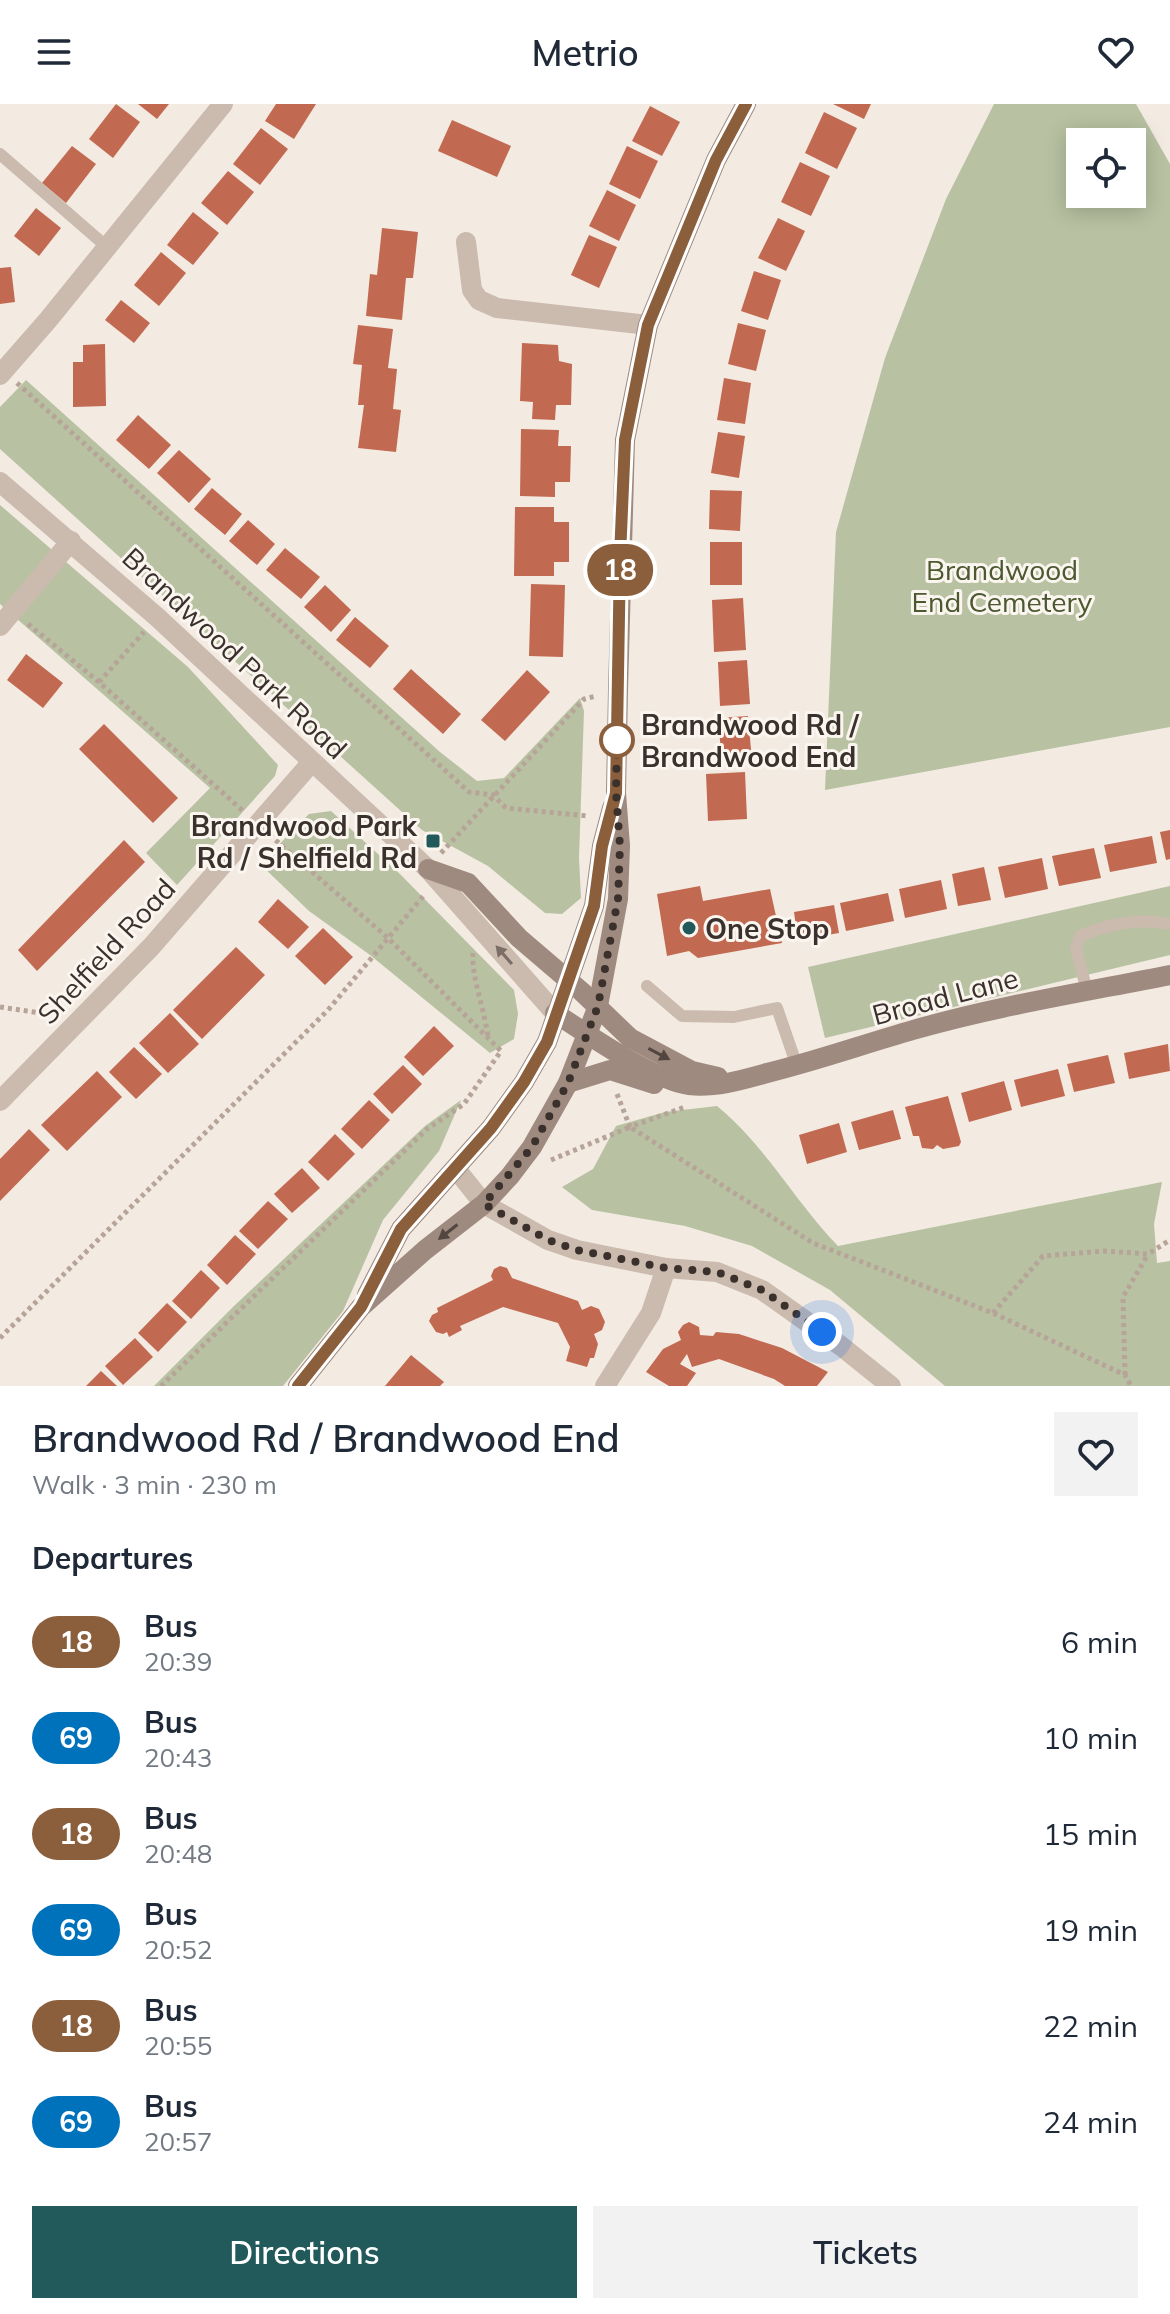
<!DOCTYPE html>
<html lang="en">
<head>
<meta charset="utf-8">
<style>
	body { margin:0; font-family:Mulish,sans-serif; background:#f2f2f3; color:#1f2937; height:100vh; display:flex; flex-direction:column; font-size:30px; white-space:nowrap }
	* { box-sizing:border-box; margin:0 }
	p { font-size:26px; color:#747a83 }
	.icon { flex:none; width:44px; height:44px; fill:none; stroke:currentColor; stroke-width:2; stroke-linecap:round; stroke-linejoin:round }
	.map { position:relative; height:1282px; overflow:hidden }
	.sheet { display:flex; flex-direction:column; background:#fff; flex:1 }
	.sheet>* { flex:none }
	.badge { padding:0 16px; border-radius:26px; font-size:28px; line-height:52px }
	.tools { position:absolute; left:1066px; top:24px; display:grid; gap:16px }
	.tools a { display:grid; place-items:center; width:80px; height:80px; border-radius:0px; background:#fff; box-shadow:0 4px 20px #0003; font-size:40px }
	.you { position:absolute; width:40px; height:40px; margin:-20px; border:6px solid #fff; border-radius:50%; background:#1a73e8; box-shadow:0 0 0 12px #1a73e833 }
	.map>.badge { position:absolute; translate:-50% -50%; box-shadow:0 0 0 4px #fff }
	h2 { padding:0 32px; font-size:30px; line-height:72px }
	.round { display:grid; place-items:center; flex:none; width:84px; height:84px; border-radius:0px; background:#f2f2f3 }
	.summary { display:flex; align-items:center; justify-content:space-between; height:136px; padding:0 32px }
	h1 { font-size:38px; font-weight:600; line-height:60px }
	.primary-button { display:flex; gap:16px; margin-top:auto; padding:16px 32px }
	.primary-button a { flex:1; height:92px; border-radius:0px; background:#22595b; color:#fff; font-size:32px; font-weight:600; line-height:92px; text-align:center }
	.primary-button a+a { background:#f2f2f3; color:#1f2937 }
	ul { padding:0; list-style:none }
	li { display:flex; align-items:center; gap:24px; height:96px; padding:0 32px }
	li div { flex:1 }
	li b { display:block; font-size:30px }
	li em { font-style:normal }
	li .badge { min-width:88px; font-weight:700; text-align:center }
	header { display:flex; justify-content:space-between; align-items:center; height:104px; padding:0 32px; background:#fff; font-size:36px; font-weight:600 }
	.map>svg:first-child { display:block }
	.green { fill:#b8c2a2; fill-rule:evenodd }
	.building { fill:#c26951 }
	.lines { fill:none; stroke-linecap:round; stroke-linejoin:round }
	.path { stroke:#b7a498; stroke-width:5; stroke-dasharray:4 4; stroke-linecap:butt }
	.lane { stroke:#cbbaae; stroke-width:12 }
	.street { stroke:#cbbaae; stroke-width:20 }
	.secondary { stroke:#9f8a7f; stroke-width:20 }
	.oneway { fill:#7b6e66 }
	.oneway2 { fill:#534641 }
	.line-casing { stroke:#fff; stroke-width:18 }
	.line { stroke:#8b5e3c; stroke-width:12 }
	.walk { stroke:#3a302c; stroke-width:8; stroke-dasharray:0 14.4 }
	.stop-dot { fill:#fff; stroke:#8b5e3c; stroke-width:4 }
	.poi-dot { fill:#22595b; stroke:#faf5ef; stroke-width:3 }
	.labels { text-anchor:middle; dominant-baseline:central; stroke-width:6; stroke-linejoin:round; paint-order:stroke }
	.park-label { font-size:28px; fill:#4b5830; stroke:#faf5ef }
	.street-label { font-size:28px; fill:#3a302c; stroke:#faf5ef }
	.stop-label { font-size:28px; font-weight:bold; fill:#3a302c; stroke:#faf5ef; text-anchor:start }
	.poi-label { font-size:28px; font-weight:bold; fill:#3a302c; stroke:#faf5ef; text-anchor:end }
</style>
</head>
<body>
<header><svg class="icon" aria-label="menu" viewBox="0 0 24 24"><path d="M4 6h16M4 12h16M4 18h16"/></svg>Metrio<svg class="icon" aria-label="heart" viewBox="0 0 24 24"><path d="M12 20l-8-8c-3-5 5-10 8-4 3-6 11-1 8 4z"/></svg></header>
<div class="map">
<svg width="1170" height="1282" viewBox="0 0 1170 1282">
	<rect width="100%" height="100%" fill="#f3eae2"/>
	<g class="green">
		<path d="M994 0H1136L1170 60V623L825 686 836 428 885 254 946 95ZM1080 38H1132V90H1080Z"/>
		<path d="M26 276 440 648 477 677 504 674 580 594 584 607 579 754 581 794 562 810 545 809 488 762 422 726 0 345V303Z"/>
		<path d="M0 401 188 563 278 661 275 672 177 781 146 749 210 684 0 500Z"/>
		<path d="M331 707 401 771 514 886 518 910 514 935 490 949 370 851 309 807 260 760 309 710Z"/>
		<path d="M1170 782V851L825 934 808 863Z"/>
		<path d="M461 996 439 1047 383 1116 343 1207 283 1282H154L234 1202 425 1022Z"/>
		<path d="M717 1002C765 1041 795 1098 838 1142L1162 1078 1154 1120 1157 1159 1170 1157V1282H945L830 1186 752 1142 685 1122 592 1106 562 1083 593 1065 616 1022 665 1008Z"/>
	</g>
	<g class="building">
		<path d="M116 0 140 18 113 54 89 35Z"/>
		<path d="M138 0H169L157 15Z"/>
		<path d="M276 0H316L294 35 265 17Z"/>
		<path d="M833 0H871L864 15Z"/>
		<path d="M650 2 680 18 662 52 632 37Z"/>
		<path d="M824 8 857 24 837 65 805 49Z"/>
		<path d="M452 16 511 42 497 73 438 47Z"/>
		<path d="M261 24 288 45 260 81 233 60Z"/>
		<path d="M72 42 96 60 66 99 42 79Z"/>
		<path d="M627 42 658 57 640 95 609 80Z"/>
		<path d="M800 58 830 72 811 112 781 98Z"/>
		<path d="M228 67 254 88 227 121 201 99Z"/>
		<path d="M607 86 636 101 619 137 589 122Z"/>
		<path d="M36 104 61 124 39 152 14 132Z"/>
		<path d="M193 108 219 129 193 161 167 141Z"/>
		<path d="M778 114 805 127 786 167 758 154Z"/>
		<path d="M382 124 418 128 413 174H406L402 216 366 212 370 170 377 171Z"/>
		<path d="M589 131 617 143 599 184 571 171Z"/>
		<path d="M161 148 186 169 159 202 134 181Z"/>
		<path d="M11 163 15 198 0 200V164Z"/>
		<path d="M754 167 781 176 768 216 741 207Z"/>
		<path d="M121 196 150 219 134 239 105 216Z"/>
		<path d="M738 219 766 226 756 267 728 260Z"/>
		<path d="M358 221 393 225 388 264 397 265 393 305 401 306 396 348 358 344 364 301H358L362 261 353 260Z"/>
		<path d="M522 239 558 241 559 257 572 260 571 301H556L555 316 532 315 533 298 520 297Z"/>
		<path d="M105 240 106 302 73 303V258H83V241Z"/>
		<path d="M724 274 751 279 745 320 717 316Z"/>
		<path d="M138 311 171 341 149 365 116 336Z"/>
		<path d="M521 325 559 326 558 342H571L570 378H555V393L520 392Z"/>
		<path d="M718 328 745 332 739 374 711 369Z"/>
		<path d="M179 346 211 375 189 399 157 369Z"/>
		<path d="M212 384 242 410 225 431 194 405Z"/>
		<path d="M710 386 742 387 740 427 709 425Z"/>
		<path d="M515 403H554V418H569V458H554V472H514Z"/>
		<path d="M248 416 275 440 257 461 229 437Z"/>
		<rect x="710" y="438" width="32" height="43"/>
		<path d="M285 444 320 473 301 495 266 466Z"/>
		<path d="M531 480 565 481 563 553 529 552Z"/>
		<path d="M325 481 351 506 331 528 304 503Z"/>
		<path d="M743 494 746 546 714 548 712 496Z"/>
		<path d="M355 513 389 542 370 564 336 536Z"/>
		<path d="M26 550 63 579 43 604 7 576Z"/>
		<path d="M747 556 750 600 720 602 718 558Z"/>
		<path d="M411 565 461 610 443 630 393 585Z"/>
		<path d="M527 566 550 588 505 637 481 616Z"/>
		<path d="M748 612 752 657 722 659 718 614Z"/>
		<path d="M104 620 178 694 153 719 79 645Z"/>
		<path d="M745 668 747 715 708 717 706 670Z"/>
		<path d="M1170 726V755L1166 756 1160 728Z"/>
		<path d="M1152 732 1157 759 1110 768 1104 741Z"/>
		<path d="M124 736 145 758 37 867 18 846Z"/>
		<path d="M1094 744 1101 774 1059 782 1052 752Z"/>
		<path d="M1042 754 1048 785 1005 794 998 763Z"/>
		<path d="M984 763 991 796 958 802 952 770Z"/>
		<path d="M941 776 947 805 905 814 899 785Z"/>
		<path d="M700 782 703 797 770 785 782 839 698 854 689 847 667 852 657 790Z"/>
		<path d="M888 789 894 817 846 827 840 799Z"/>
		<path d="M278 795 309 823 288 845 258 818Z"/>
		<path d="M834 801 839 829 798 836 794 808Z"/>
		<path d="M323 824 353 853 325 881 295 852Z"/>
		<path d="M236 843 265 871 202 935 173 906Z"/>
		<path d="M170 909 199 940 168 969 139 939Z"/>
		<path d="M434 922 454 942 423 972 404 953Z"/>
		<path d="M1168 940 1170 967 1129 975 1124 949Z"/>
		<path d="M134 943 162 970 136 995 109 968Z"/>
		<path d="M1108 951 1115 979 1074 988 1067 960Z"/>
		<path d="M403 961 422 980 392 1010 373 990Z"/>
		<path d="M1058 965 1065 992 1021 1003 1014 976Z"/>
		<path d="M97 967 122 993 67 1047 41 1021Z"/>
		<path d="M1004 977 1012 1006 969 1018 961 989Z"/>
		<path d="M948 992 961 1038 959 1042 943 1045 937 1041 933 1045 922 1044 919 1032H913L905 1003Z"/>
		<path d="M369 996 390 1016 362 1045 341 1025Z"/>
		<path d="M893 1006 901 1035 859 1046 851 1018Z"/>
		<path d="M839 1019 847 1048 807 1060 799 1031Z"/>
		<path d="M29 1025 50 1046 0 1097V1055Z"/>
		<path d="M335 1030 355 1050 328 1077 308 1058Z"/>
		<path d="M302 1064 320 1084 292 1109 274 1090Z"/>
		<path d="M268 1097 288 1115 258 1145 239 1127Z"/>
		<path d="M235 1131 256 1150 227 1181 207 1161Z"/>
		<path d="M500 1162 507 1164 512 1174 578 1197 582 1206 591 1202 599 1205 605 1218 602 1226 594 1230 598 1240 594 1254H590L587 1263 566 1257 570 1243 558 1219 503 1203 460 1222 462 1226 449 1233 447 1228 443 1230 436 1228 429 1217 432 1211 438 1208 437 1204 493 1176 491 1172 494 1165Z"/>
		<path d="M201 1166 220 1184 191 1215 172 1197Z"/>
		<path d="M167 1199 187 1218 158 1248 138 1229Z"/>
		<path d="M689 1218 699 1223 700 1231 713 1232 716 1228 739 1230 782 1244 828 1268 817 1282H785L774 1275 719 1255 692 1263 687 1250 680 1260 696 1269 687 1282H669L646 1268 663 1245 681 1236 678 1228 683 1221Z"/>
		<path d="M135 1234 153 1253 123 1281 105 1262Z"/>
		<path d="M411 1251 444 1278 440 1282H385Z"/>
		<path d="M101 1267 117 1282H86Z"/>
	</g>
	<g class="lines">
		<g class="path">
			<path d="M17 279 469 688 493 691 506 704 588 712"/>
			<path d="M28 520 99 578 243 707"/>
			<path d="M99 578 144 528"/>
			<path d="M441 749 584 595 596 592"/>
			<path d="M473 849C471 872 485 907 488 933"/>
			<path d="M0 903 54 911"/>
			<path d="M617 990 630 1023 685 1003"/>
			<path d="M551 1056 630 1023 813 1139 993 1209 1125 1271 1131 1282"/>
			<path d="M993 1209 1043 1152 1104 1147 1148 1150 1170 1136"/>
			<path d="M0 1234 328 906 425 790"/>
			<path d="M1125 1271 1123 1193 1148 1150"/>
			<path d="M161 1282 427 1025 464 1000 501 947 388 834 272 733"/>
		</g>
		<g class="lane">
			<path d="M0 50 107 143"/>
			<path d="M647 882 682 912 734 913 777 904 797 962"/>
			<path d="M1087 887 1076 845 1080 832C1108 820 1140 814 1170 820"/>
		</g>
		<g class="street">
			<path d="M466 138 472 186 479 196 497 204 648 221"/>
			<path d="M0 271 48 216 223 0"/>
			<path d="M0 378 157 513 428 765 555 909"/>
			<path d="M0 522 71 437"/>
			<path d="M0 997 151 843 311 659"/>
			<path d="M456 1065 484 1100 548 1136 577 1146 666 1164 717 1168 762 1186 841 1242 891 1282"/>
			<path d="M605 1282 651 1209 666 1164"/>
		</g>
		<g class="secondary">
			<path d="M428 765 468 779 519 834 581 887 630 934 692 967 718 973"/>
			<path d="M555 909C585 929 655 977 689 981 715 984 742 976 767 969 816 957 864 940 913 926 997 902 1084 888 1170 871"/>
			<path d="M568 979 610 966 654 980"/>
			<path d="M367 1191 401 1125 491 1024 524 978 547 938 594 802 602 742 612 704"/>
			<path d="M298 1282 361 1203 425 1146 484 1100 510 1072 532 1043 568 979 598 902 618 795 620 742 616 689 618 586 625 336 648 221 716 56 746 0"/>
		</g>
	</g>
	<defs><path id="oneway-solid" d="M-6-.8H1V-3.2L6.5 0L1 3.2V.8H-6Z" transform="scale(2)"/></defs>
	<use class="oneway" href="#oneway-solid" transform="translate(504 851) rotate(-131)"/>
	<g class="oneway2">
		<use href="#oneway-solid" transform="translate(659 950) rotate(28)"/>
		<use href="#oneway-solid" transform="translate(448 1128) rotate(142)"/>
	</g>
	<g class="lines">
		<g class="line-casing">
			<path id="line" d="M298 1282 361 1203 401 1125 491 1024 524 978 547 938 594 802 602 742 616 689 620 452 625 336 648 221 716 56 746 0"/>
		</g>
		<use href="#line" class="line"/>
		<path class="walk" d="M617 636 616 689 620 742 618 795 598 902 568 979 532 1043 484 1100 548 1136 577 1146 666 1164 717 1168 762 1186 822 1228"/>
	</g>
	<circle class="stop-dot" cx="617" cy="636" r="16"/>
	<g class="poi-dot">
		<rect x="425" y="729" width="16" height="16" rx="4"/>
		<circle cx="689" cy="824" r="8"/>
	</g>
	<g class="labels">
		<g class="park-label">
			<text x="1002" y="465">Brandwood<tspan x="1002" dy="32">End Cemetery</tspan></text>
		</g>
		<g class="street-label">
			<text transform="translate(235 549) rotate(43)">Brandwood Park Road</text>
			<text transform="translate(106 847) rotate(-47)">Shelfield Road</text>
			<text transform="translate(945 892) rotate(-15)">Broad Lane</text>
		</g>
		<g class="stop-label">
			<text x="641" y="620">Brandwood Rd /<tspan x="641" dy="32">Brandwood End</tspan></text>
		</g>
		<g class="poi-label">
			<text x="417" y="721">Brandwood Park<tspan x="417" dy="32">Rd / Shelfield Rd</tspan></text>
			<text x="705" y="824" text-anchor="start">One Stop</text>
		</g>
	</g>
</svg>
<div class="tools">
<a><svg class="icon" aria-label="locate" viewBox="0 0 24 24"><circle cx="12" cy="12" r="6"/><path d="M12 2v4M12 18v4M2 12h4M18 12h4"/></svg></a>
</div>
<div class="you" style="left:822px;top:1228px"></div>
<b class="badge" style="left:620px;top:466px;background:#8b5e3c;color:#fff">18</b>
</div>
<section class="sheet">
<div class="summary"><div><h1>Brandwood Rd / Brandwood End</h1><p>Walk · 3 min · 230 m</p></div><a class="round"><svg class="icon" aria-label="heart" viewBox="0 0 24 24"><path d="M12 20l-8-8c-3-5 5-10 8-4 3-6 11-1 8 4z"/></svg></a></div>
<h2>Departures</h2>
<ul>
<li><span class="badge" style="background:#8b5e3c;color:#fff">18</span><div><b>Bus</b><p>20:39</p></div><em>6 min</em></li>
<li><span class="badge" style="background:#0072bc;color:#fff">69</span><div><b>Bus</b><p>20:43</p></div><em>10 min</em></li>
<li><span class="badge" style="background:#8b5e3c;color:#fff">18</span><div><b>Bus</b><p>20:48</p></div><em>15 min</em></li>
<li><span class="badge" style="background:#0072bc;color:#fff">69</span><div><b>Bus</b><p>20:52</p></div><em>19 min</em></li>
<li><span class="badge" style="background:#8b5e3c;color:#fff">18</span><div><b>Bus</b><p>20:55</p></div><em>22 min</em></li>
<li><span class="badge" style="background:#0072bc;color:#fff">69</span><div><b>Bus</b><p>20:57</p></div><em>24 min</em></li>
</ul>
<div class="primary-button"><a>Directions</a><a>Tickets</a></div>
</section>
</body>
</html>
